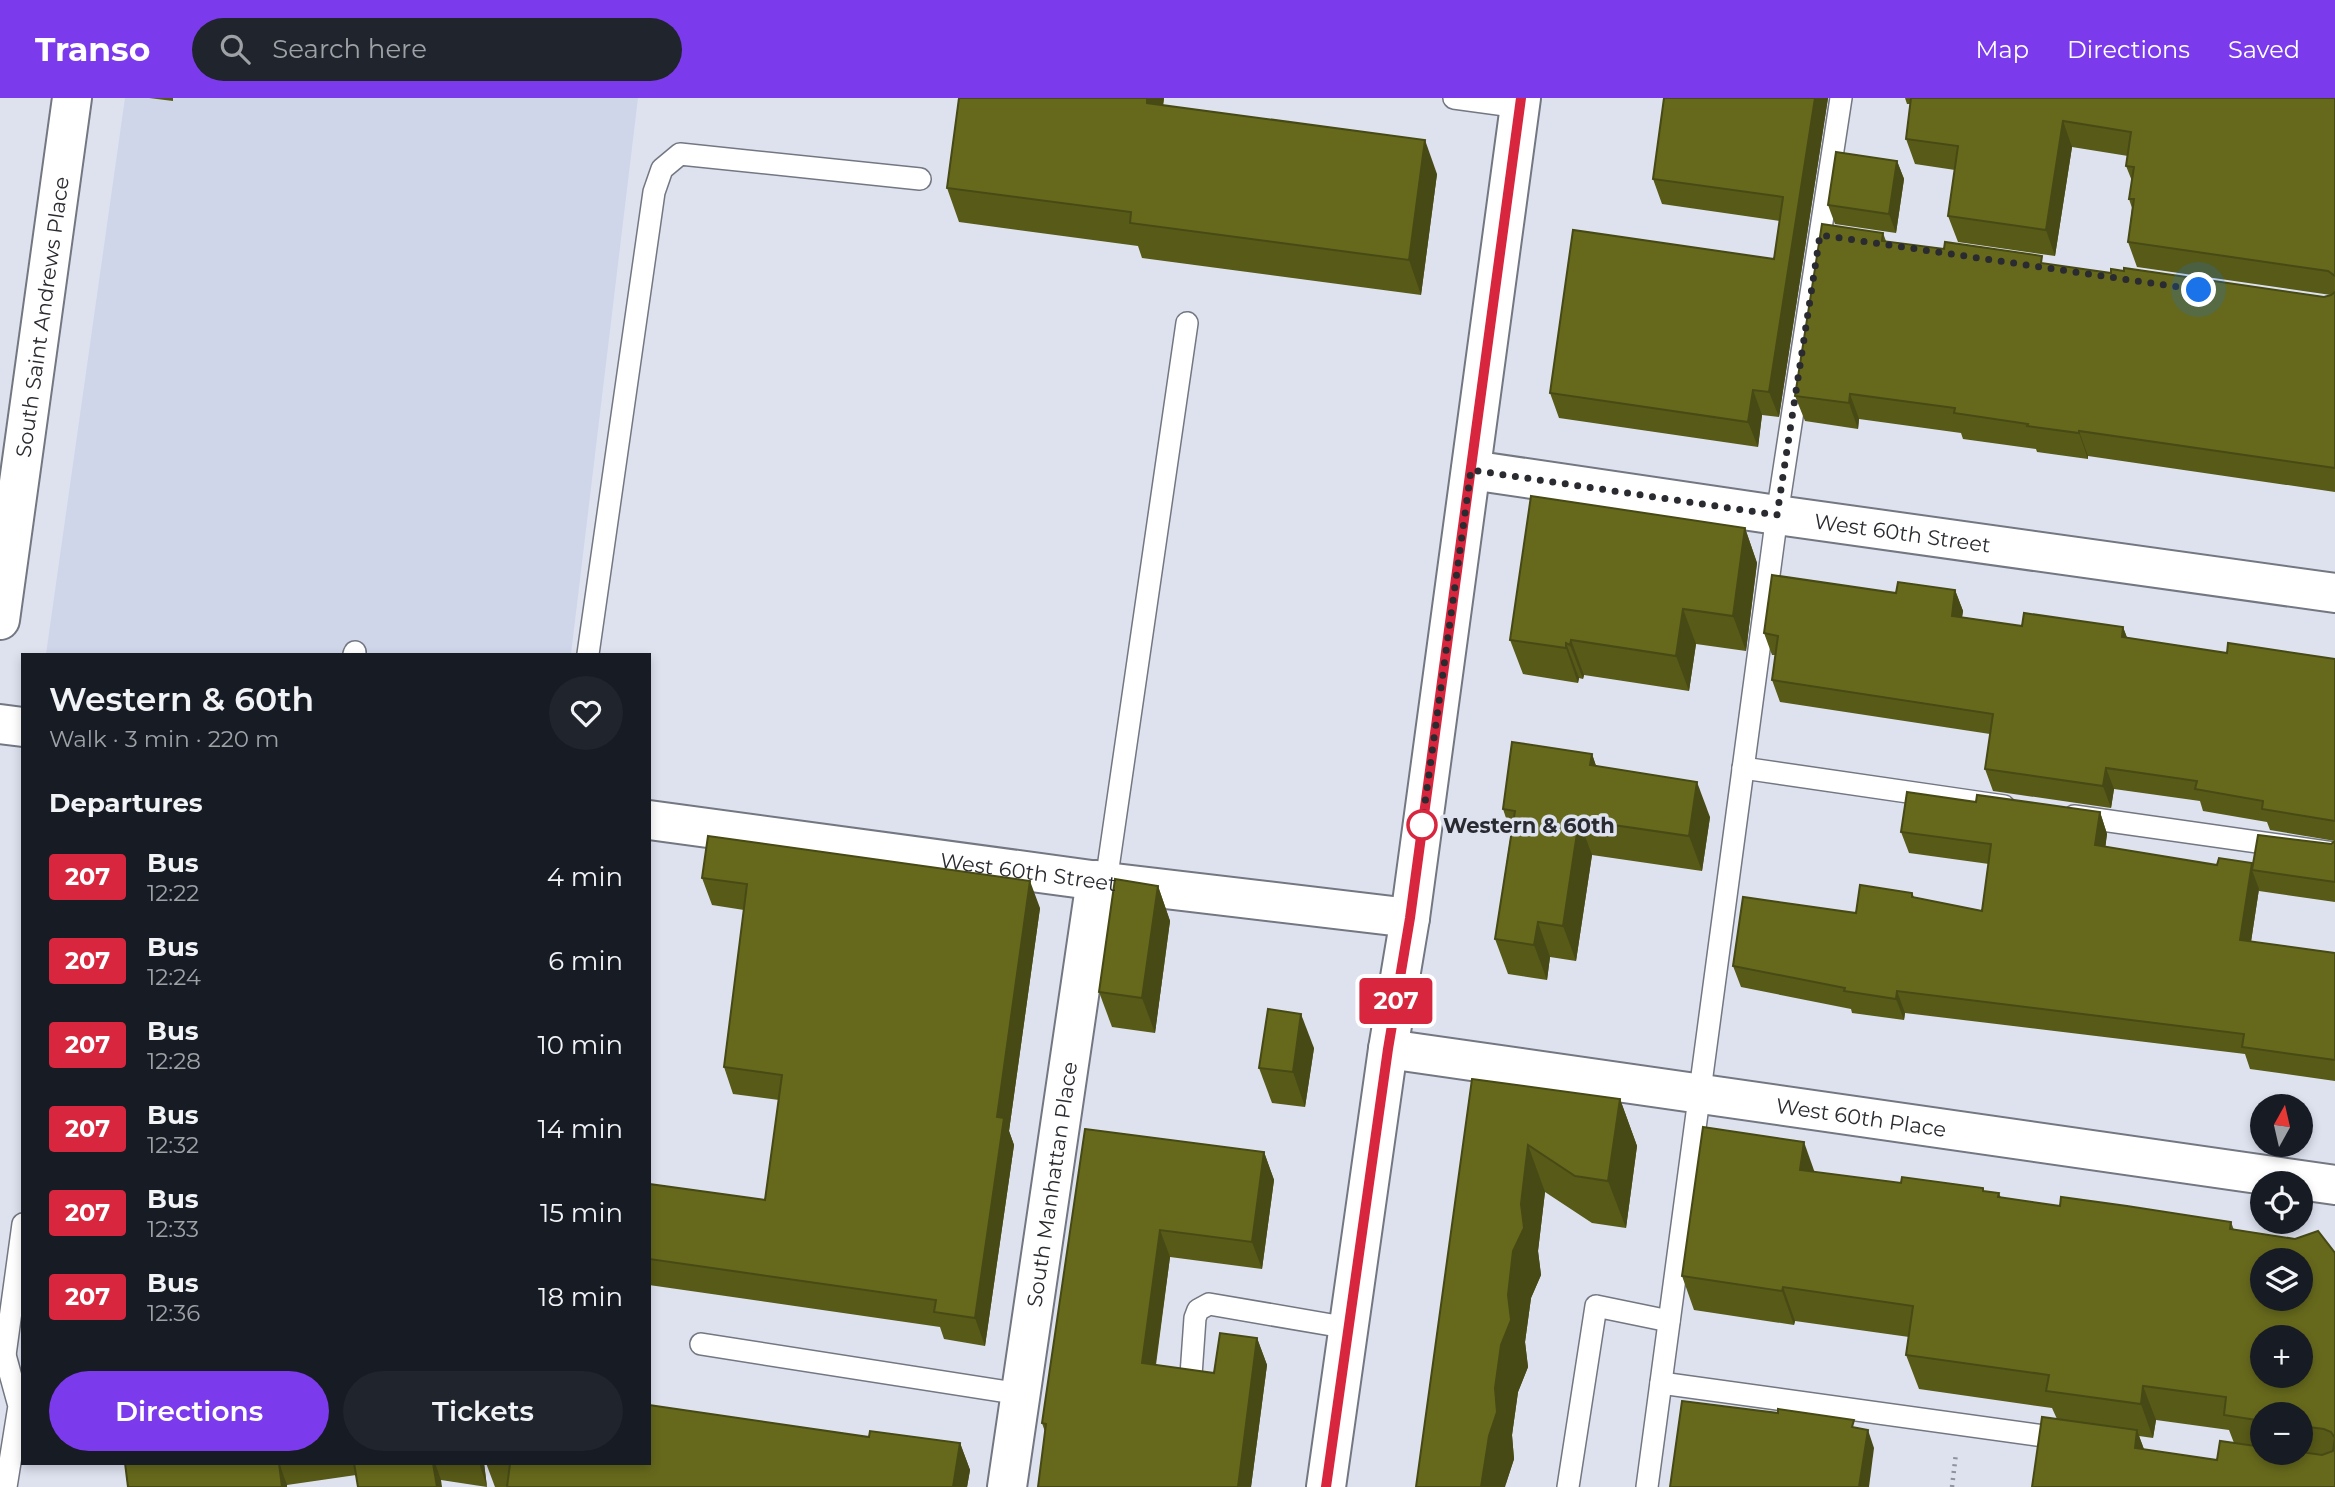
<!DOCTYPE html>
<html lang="en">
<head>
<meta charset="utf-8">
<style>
	body { margin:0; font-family:Montserrat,sans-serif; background:#20242c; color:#f1f3f6; height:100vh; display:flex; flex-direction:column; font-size:26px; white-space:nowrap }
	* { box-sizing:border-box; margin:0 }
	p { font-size:23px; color:#9ea1a6 }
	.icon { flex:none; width:38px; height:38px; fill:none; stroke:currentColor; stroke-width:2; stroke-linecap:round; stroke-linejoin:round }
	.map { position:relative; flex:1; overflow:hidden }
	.panel { position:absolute; left:21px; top:555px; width:630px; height:812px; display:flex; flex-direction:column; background:#171b24; border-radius:0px; box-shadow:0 4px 10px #0003 }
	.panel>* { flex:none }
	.badge { padding:0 14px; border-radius:5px; font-size:24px; line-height:46px }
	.needle { width:46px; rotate:8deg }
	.controls { position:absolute; left:2250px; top:996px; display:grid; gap:14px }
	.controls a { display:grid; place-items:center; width:63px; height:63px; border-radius:50%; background:#171b24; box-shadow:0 4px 10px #0003; font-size:35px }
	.you { position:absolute; width:35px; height:35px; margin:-18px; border:5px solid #fff; border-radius:50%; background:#1a73e8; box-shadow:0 0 0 10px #1a73e833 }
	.map>.badge { position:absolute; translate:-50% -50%; box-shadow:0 0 0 4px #fff }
	h2 { padding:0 28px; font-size:26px; line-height:63px }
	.round { display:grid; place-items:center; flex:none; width:74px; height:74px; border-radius:37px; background:#20242c }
	.overview { display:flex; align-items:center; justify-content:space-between; height:119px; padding:0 28px }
	h1 { font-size:33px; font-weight:600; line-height:52px }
	.button { display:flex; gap:14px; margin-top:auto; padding:14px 28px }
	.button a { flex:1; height:80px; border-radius:42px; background:#7c3aed; color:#fff; font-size:28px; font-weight:600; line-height:80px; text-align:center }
	.button a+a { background:#20242c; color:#f1f3f6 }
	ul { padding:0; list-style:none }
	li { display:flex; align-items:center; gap:21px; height:84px; padding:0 28px }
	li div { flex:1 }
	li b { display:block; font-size:26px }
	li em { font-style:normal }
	li .badge { min-width:77px; font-weight:700; text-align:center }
	header { display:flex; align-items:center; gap:42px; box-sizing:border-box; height:98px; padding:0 35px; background:#7c3aed; color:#fff }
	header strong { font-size:33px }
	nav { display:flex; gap:38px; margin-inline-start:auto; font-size:24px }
	.search { width:490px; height:63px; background:#20242c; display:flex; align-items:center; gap:18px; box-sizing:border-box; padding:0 24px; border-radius:38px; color:#9ea1a6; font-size:26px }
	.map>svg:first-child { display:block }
	.built { fill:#cfd6e9 }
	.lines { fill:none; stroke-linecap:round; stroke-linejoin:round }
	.lane-casing { stroke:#737782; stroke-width:24 }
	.street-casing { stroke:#737782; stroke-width:42 }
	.primary-casing { stroke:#737782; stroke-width:42 }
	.path { stroke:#8f919b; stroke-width:4.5; stroke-dasharray:2 5; stroke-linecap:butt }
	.lane { stroke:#fff; stroke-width:21 }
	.street { stroke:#fff; stroke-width:38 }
	.primary { stroke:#fff; stroke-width:38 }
	.wall { fill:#585a18; fill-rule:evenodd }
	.shaded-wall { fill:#474a14 }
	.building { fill:#66691c; stroke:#474a14; stroke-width:2; fill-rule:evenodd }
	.line-casing { stroke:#fff; stroke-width:16 }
	.line { stroke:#d7263d; stroke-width:10 }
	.walk { stroke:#2a2b30; stroke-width:7; stroke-dasharray:0 12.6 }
	.stop-dot { fill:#fff; stroke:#d7263d; stroke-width:3.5 }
	.labels { text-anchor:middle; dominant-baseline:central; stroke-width:7; stroke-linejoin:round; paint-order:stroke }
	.street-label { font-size:21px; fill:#2a2b30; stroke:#dee2ef }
	.stop-label { font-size:21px; font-weight:bold; fill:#2a2b30; stroke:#dee2ef; text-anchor:start }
</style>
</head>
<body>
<header>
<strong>Transo</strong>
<div class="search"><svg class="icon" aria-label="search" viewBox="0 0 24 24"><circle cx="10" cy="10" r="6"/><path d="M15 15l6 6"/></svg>Search here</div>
<nav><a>Map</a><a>Directions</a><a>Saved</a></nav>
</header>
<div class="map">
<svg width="2335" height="1389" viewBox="0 0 2335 1389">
	<rect width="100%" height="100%" fill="#dee2ef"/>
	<path class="built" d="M125 0H638L571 556H46Z"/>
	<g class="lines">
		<g class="lane-casing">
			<g id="lane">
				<path d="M1454 0 1520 9"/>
				<path d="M354 556 355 554"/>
				<path d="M588 556 654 94 662 71 680 56 920 81"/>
				<path d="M1743 670 2004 708"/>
				<path d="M2074 718 2335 755"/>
				<path d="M1106 784 1187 225"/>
				<path d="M701 1246 1020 1296"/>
				<path d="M0 1256 5 1257 23 1126"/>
				<path d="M5 1257 19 1308 6 1389"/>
				<path d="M1191 1277 1195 1220 1198 1212 1209 1206 1349 1230"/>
				<path d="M1661 1285 2066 1341"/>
				<path d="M1568 1389 1596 1208 1669 1223"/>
				<path d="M1647 1389 1777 417 1841 0"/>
			</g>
		</g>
		<g class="street-casing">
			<g id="street">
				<path id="s1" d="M1471 372 1777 417 2335 495"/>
				<path id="s2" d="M0 522 72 0"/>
				<path d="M0 626 23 629"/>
				<path id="s3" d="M649 722 1106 784 1410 820"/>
				<path id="s4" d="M1388 951 2335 1087"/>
				<path id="s5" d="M1007 1389 1096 782"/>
			</g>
		</g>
		<g class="primary-casing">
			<path id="primary" d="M1326 1389 1388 951 1410 820 1521 0"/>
		</g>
		<path class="path" d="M1952 1389 1956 1355"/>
		<use href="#lane" class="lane"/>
		<use href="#street" class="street"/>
		<use href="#primary" class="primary"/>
	</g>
	<g class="wall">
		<path d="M149 0H173V3Z"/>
		<path d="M959 0H1164L1163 7 1437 76 1421 197 1142 160 1138 148 959 124 947 90Z"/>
		<path d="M1664 0H1828L1779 319 1762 317 1758 349 1559 320 1550 295 1774 161 1780 123 1662 106 1653 81Z"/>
		<path d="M1905 0H2335V394L2088 358V361L2037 354 2036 351 1963 341 1961 335 1859 321 1858 331 1805 323 1795 298 1883 135 1886 143 2111 175 2324 199 2331 197 2137 169 2128 144 2132 110 2129 101 2132 83 2126 68 2128 58 2072 49 2055 158 1958 144 1948 118 1955 72 1915 66 1906 41 1910 6H1907Z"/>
		<path d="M1897 63 1904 81 1896 135 1835 126 1828 107Z"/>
		<path d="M1745 430 1757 465 1746 553 1696 546 1689 593 1584 577 1583 581 1579 580 1578 585 1523 576 1510 542Z"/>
		<path d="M1955 492 1963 513 1962 519 2022 528 2123 529 2127 540 2227 555 2335 561V743L2270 732 2267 724 2203 713 2200 703 2114 691 2111 710 1993 693 1985 671 1990 636 1780 604 1772 582 1775 557H1772L1764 535 1896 495Z"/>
		<path d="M1592 656 1596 668 1710 719 1702 773 1592 757 1576 863 1550 859 1547 882 1508 876 1495 841 1511 735 1503 711Z"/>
		<path d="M1976 704 2100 714 2107 736 2105 749 2217 767H2253L2331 746 2335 743V804L2259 793V791L2251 844 2335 855V983L2250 971 2245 956 1905 915 1904 922 1852 915 1851 911 1741 889 1733 868 1856 815 1912 795 1914 799 1982 813 1989 766 1909 755 1901 734Z"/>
		<path d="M702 780 1040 810 1009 1033 1014 1047 985 1248 944 1241 940 1229 649 1187V1086L765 1102 779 1002 733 996 724 969 744 812 712 807Z"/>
		<path d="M1158 788 1170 823 1155 935 1112 929 1099 894Z"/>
		<path d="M1314 950 1305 1009 1272 1005 1259 970Z"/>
		<path d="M1472 981 1620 1001 1637 1048 1626 1130 1592 1125 1545 1094 1538 1153 1541 1177 1531 1200 1525 1244 1528 1269 1518 1294 1512 1337 1514 1361 1506 1385Z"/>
		<path d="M1085 1031 1264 1054 1274 1082 1262 1171 1170 1159 1156 1267 1214 1275 1257 1240 1267 1267 1251 1389H1038L1045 1334 1042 1325Z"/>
		<path d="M1814 1074 1901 1085 1983 1090 1984 1093 1999 1095 2001 1100 2060 1108 2231 1124 2234 1132 2335 1155V1389H2032L2057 1321 2052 1310 1919 1291 1906 1257 1909 1239 1795 1223 1794 1227 1694 1212 1682 1178ZM2263 1316H2301V1354H2263ZM2156 1322 2229 1332 2234 1345 2217 1362 2144 1351 2139 1338 2153 1340Z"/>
		<path d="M869 1339 960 1345 970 1372 967 1389H495L486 1365H649Z"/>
		<path d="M125 1365H484L487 1389 441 1382 356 1377 287 1387Z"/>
	</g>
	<g class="shaded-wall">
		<path d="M1147 0H1164L1159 39 1147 5Z"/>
		<path d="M1815 0H1828L1779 319 1769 294Z"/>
		<path d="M2063 23 2072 49 2055 158 2046 132Z"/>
		<path d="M1425 42 1437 76 1421 197 1409 162Z"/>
		<path d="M1897 63 1904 81 1896 135 1889 116Z"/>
		<path d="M1753 292 1762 317 1758 349 1748 324Z"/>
		<path d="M1850 296 1859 321 1858 331 1849 305Z"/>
		<path d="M2079 333 2088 358V361L2079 335Z"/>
		<path d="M1745 430 1757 465 1746 553 1733 518Z"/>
		<path d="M1955 492 1963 513 1959 539 1952 518Z"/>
		<path d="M1683 511 1696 546 1689 593 1676 558Z"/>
		<path d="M2123 529 2131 550 2122 539Z"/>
		<path d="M1571 542 1584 577 1583 581 1570 547Z"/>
		<path d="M1566 545 1579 580 1578 585 1566 550Z"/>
		<path d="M1592 656 1604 691 1590 667Z"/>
		<path d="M2106 670 2114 691 2111 710 2103 688Z"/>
		<path d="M1697 684 1710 719 1702 773 1689 738Z"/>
		<path d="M2100 714 2107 736 2103 769 2095 747Z"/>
		<path d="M1579 722 1592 757 1576 863 1563 828Z"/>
		<path d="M2252 765V772L2259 791 2248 863 2240 842Z"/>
		<path d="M1030 783 1040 810 1009 1033 1014 1047 985 1248 975 1220 997 1019Z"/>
		<path d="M1158 788 1170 823 1155 935 1142 900Z"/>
		<path d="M1538 824 1550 859 1547 882 1534 847Z"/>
		<path d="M1897 893 1905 915 1904 922 1896 901Z"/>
		<path d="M1301 916 1314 950 1305 1009 1293 974Z"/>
		<path d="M1620 1001 1637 1048 1626 1130 1608 1083Z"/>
		<path d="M1804 1044 1816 1078 1800 1072Z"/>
		<path d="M1528 1047 1545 1094 1538 1153 1541 1177 1531 1200 1525 1244 1528 1269 1518 1294 1512 1337 1514 1361 1505 1389H1481Z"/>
		<path d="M1264 1054 1274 1082 1262 1171 1252 1144Z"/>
		<path d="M1160 1132 1170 1159 1152 1292 1142 1265Z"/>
		<path d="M1783 1189 1795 1223 1794 1227 1782 1193Z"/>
		<path d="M1257 1240 1267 1267 1251 1389H1238Z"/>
		<path d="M2143 1288 2156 1322 2153 1340 2141 1306Z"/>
		<path d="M1868 1332 1874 1350 1869 1389H1859Z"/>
		<path d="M2137 1332 2149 1366 2135 1350Z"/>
		<path d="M960 1345 970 1372 967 1389H953Z"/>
		<path d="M279 1365 287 1387V1389H282Z"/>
		<path d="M433 1365H435L441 1382 442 1389H437Z"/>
		<path d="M479 1365H484L487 1389Z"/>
	</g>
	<g class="building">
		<path d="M959 0H1147V5L1425 42 1409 162 1130 125 1131 114 947 90Z"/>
		<path d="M1664 0H1815L1769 294 1753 292 1748 324 1550 295 1573 132 1774 161 1783 99 1653 81Z"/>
		<path d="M1911 0H2335V178L2328 173 2128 144 2134 101H2129L2134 69 2126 68 2131 34 2063 23 2046 132 1948 118 1958 48 1906 41Z"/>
		<path d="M1836 54 1897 63 1889 116 1828 107Z"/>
		<path d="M1822 126 1883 135 1882 143 1944 151 1945 144 2042 158 2041 165 2111 175V171L2124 173V170L2324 199 2331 197 2335 194V370L2079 333V335L2027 328 2028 326 1954 315 1955 310 1850 296 1849 305 1795 298Z"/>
		<path d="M1531 398 1745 430 1733 518 1683 511 1676 558 1571 542 1570 547 1566 545V550L1510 542Z"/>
		<path d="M1772 477 1896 495 1898 484 1955 492 1952 518 2022 528 2024 515 2123 529 2122 539 2227 555 2228 545 2335 561V723L2262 711 2263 703 2195 691 2197 683 2106 670 2103 688 1985 671 1993 616 1772 582 1778 538 1764 535Z"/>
		<path d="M1512 644 1592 656 1590 667 1697 684 1689 738 1579 722 1563 828 1538 824 1534 847 1495 841 1515 713 1503 711Z"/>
		<path d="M1907 694 1976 704 1977 697 2100 714 2095 747 2217 767 2219 760 2252 765 2240 842 2335 855V962L2242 949 2244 936 1897 893 1896 901 1844 893 1845 890 1733 868 1743 799 1856 815 1860 787 1912 795V799L1982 813 1991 746 1901 734Z"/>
		<path d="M2258 737 2331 746 2335 743V784L2252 772Z"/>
		<path d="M708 738 1030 783 997 1019 1004 1020 975 1220 934 1214 936 1202 649 1161V1086L765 1102 782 977 724 969 747 786 702 780Z"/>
		<path d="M1115 781 1158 788 1142 900 1099 894Z"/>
		<path d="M1268 911 1301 916 1293 974 1259 970Z"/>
		<path d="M1472 981 1620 1001 1608 1083 1575 1078 1528 1047 1521 1106 1524 1130 1513 1153 1508 1197 1511 1222 1501 1247 1495 1290 1497 1314 1489 1338 1481 1389H1416Z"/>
		<path d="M1703 1029 1804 1044 1800 1072 1901 1085 1902 1079 1983 1090V1093L1999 1095 1998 1099 2060 1108 2061 1099 2127 1108 2231 1124 2230 1131 2295 1141 2318 1133 2335 1155V1389H2032L2042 1319 2137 1332 2135 1350 2217 1362 2220 1343 2263 1349V1354H2301L2322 1357 2333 1353 2335 1340 2331 1334 2324 1331 2301 1328V1316H2263V1323L2224 1317 2226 1299 2143 1288 2141 1306 2046 1293 2049 1277 1906 1257 1913 1208 1783 1189 1782 1193 1682 1178ZM2263 1162H2301V1200H2263ZM2263 1239H2301V1278H2263Z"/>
		<path d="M1085 1031 1264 1054 1252 1144 1160 1132 1142 1265 1214 1275 1220 1235 1257 1240 1238 1389H1038L1046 1326 1042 1325Z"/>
		<path d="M1682 1303 1778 1315V1311L1854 1322 1852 1329 1868 1332 1859 1389H1670Z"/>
		<path d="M649 1307 869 1339 870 1333 960 1345 953 1389H507L510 1366 501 1365H649Z"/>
		<path d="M125 1365H279L282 1389H128Z"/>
		<path d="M354 1365H433L437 1389H358Z"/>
	</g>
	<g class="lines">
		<g class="line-casing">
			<path id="line" d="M1326 1389 1388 951 1410 820 1521 0"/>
		</g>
		<use href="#line" class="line"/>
		<path class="walk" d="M1422 727 1471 372 1777 417 1820 137 2199 192"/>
	</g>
	<circle class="stop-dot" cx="1422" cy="727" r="14"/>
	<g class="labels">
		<g class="street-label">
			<text stroke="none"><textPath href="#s2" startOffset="306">South Saint Andrews Place</textPath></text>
			<text stroke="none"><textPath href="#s1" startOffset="436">West 60th Street</textPath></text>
			<text stroke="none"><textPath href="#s3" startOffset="383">West 60th Street</textPath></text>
			<text stroke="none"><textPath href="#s4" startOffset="478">West 60th Place</textPath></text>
			<text stroke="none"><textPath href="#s5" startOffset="306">South Manhattan Place</textPath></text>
		</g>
		<g class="stop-label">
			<text x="1443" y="727">Western &amp; 60th</text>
		</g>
	</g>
</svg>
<div class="controls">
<a><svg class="needle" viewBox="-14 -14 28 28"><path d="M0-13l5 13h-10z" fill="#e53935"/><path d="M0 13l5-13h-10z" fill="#9ea1a6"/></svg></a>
<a><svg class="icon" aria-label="locate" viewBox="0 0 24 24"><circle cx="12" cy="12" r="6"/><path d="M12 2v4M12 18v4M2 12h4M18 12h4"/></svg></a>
<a><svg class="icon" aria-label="layers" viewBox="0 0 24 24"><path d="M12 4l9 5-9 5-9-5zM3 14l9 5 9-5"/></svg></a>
<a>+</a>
<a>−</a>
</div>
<div class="you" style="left:2199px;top:192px"></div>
<b class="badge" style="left:1396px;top:903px;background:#d7263d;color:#fff">207</b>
<section class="panel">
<div class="overview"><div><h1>Western &amp; 60th</h1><p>Walk · 3 min · 220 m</p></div><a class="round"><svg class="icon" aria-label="heart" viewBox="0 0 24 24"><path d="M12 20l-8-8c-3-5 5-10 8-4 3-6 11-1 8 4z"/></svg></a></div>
<h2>Departures</h2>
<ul>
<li><span class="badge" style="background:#d7263d;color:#fff">207</span><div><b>Bus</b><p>12:22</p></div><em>4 min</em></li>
<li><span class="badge" style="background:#d7263d;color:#fff">207</span><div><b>Bus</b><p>12:24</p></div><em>6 min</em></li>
<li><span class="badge" style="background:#d7263d;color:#fff">207</span><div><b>Bus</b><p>12:28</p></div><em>10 min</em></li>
<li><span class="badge" style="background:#d7263d;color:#fff">207</span><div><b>Bus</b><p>12:32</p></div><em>14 min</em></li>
<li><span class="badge" style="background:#d7263d;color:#fff">207</span><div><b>Bus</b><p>12:33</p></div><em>15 min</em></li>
<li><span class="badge" style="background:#d7263d;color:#fff">207</span><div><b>Bus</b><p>12:36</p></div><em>18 min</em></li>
</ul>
<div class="button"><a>Directions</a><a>Tickets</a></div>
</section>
</div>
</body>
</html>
